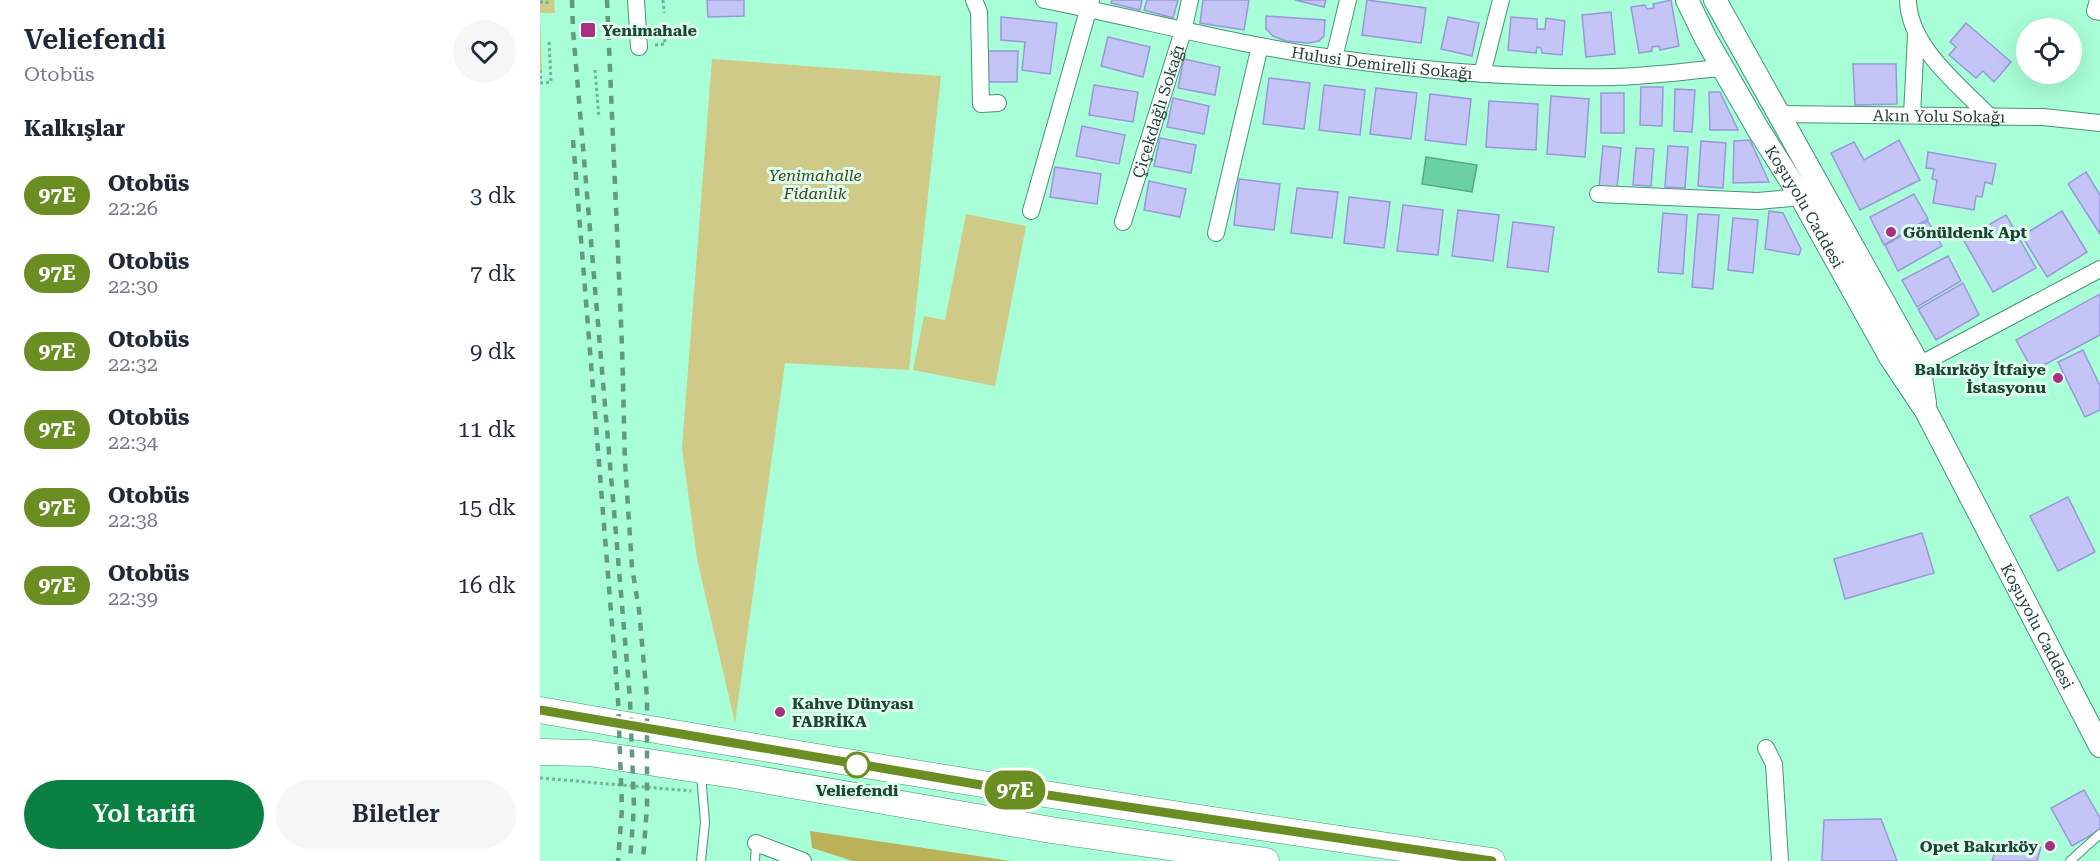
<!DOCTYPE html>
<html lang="tr">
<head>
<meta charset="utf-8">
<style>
	body { margin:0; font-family:"Roboto Serif",serif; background:#f6f6f7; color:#1f2937; height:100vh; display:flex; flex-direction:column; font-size:22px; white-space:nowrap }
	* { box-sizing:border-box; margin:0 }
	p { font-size:20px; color:#747a83 }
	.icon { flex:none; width:33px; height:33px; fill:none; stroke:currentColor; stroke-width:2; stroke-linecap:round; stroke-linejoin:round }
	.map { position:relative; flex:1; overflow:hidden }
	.details { display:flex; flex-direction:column; background:#fff; width:540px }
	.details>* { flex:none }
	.badge { padding:0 12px; border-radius:20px; font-size:21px; line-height:39px }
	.fabs { position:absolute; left:1476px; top:18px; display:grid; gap:12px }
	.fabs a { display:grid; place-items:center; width:66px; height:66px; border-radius:50%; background:#fff; box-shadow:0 6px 24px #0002; font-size:30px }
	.map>.badge { position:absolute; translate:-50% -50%; box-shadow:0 0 0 3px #fff }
	h2 { padding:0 24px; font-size:22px; line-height:54px }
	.round { display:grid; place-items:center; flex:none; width:63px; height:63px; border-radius:32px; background:#f6f6f7 }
	.head { display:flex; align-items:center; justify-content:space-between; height:102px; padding:0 24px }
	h1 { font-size:28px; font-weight:600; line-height:45px }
	.action { display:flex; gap:12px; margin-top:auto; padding:12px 24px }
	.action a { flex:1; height:69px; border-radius:36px; background:#0b8043; color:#fff; font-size:24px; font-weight:600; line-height:69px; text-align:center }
	.action a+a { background:#f6f6f7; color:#1f2937 }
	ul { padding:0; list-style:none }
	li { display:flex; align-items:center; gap:18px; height:78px; padding:0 24px }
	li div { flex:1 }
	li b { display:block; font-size:22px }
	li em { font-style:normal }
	li .badge { min-width:66px; font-weight:700; text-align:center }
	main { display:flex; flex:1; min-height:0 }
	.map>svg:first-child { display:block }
	.green { fill:#cfca87 }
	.forest { fill:#bbb257 }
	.water { fill:#6cd0a6; stroke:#55a684; stroke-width:1.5 }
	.building { fill:#c4c5f6; stroke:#9897db; stroke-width:1.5 }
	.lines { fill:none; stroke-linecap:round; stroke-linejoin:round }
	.lane-casing { stroke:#429774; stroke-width:10 }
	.street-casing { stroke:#429774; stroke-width:18 }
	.secondary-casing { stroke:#429774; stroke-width:24 }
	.primary-casing { stroke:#429774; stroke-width:27 }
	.path { stroke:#71b395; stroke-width:3; stroke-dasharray:3 3; stroke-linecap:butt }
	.lane { stroke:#fff; stroke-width:8 }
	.street { stroke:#fff; stroke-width:16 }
	.secondary { stroke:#fff; stroke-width:22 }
	.primary { stroke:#fff; stroke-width:26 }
	.rail { stroke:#609b80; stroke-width:4.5; stroke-dasharray:8 8; stroke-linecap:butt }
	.line-casing { stroke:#fff; stroke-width:14 }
	.line { stroke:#6b8e23; stroke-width:9 }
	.poi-dot { fill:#aa2e81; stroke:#deffee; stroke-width:2 }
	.stop-dot { fill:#fff; stroke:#6b8e23; stroke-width:3 }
	.labels { text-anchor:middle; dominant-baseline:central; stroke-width:6; stroke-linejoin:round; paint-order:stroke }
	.poi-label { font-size:16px; font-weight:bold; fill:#204434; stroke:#deffee; text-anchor:start }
	.street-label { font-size:16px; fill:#204434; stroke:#deffee }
	.park-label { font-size:16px; font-style:italic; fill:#46421b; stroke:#deffee }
	.stop-label { font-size:16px; font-weight:bold; fill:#204434; stroke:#deffee }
</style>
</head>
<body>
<main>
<section class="details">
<div class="head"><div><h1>Veliefendi</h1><p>Otobüs</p></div><a class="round"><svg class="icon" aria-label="heart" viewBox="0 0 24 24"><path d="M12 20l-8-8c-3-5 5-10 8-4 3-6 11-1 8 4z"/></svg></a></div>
<h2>Kalkışlar</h2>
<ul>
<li><span class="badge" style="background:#6b8e23;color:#fff">97E</span><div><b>Otobüs</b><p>22:26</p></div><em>3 dk</em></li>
<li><span class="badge" style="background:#6b8e23;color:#fff">97E</span><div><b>Otobüs</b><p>22:30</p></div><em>7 dk</em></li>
<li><span class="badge" style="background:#6b8e23;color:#fff">97E</span><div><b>Otobüs</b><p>22:32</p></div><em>9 dk</em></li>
<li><span class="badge" style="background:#6b8e23;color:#fff">97E</span><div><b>Otobüs</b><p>22:34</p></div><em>11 dk</em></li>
<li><span class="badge" style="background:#6b8e23;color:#fff">97E</span><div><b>Otobüs</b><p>22:38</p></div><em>15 dk</em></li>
<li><span class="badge" style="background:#6b8e23;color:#fff">97E</span><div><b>Otobüs</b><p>22:39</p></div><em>16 dk</em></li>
</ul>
<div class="action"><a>Yol tarifi</a><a>Biletler</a></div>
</section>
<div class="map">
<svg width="1560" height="861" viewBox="0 0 1560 861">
	<rect width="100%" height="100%" fill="#a8fed7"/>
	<g class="green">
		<path d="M0 0H14L15 13H0L2 72 0 73Z"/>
		<path d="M172 59 401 76 369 370 245 363 195 723 157 559 142 448Z"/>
		<path d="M426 214 486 226 455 386 373 370 384 316 405 320Z"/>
	</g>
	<path class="forest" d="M270 831 471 861H313L272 848Z"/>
	<path class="water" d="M886 157 937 165 932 192 882 184Z"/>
	<g class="building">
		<path d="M167 0H204V16L168 17Z"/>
		<path d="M572 0H602L600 10 571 3Z"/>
		<path d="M607 0H638L633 18 604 10Z"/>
		<path d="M663 0H709L704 30 660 23Z"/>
		<path d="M755 0H786L784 7Z"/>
		<path d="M827 0 886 8 881 43 822 35Z"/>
		<path d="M1131 0 1139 46 1120 50 1119 46 1112 47V51L1099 53 1091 7 1105 5 1107 9 1114 8 1113 4Z"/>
		<path d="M1071 12 1075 54 1046 57 1042 15Z"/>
		<path d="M726 16 785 20 784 36 779 41 769 43 746 41 733 36 726 29Z"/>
		<path d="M461 17 517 23 510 74 482 70 485 42 461 40Z"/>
		<path d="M908 17 939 23 932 56 901 49Z"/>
		<path d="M971 17 997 19V29H1005L1006 18 1025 21 1022 55 1002 53 1001 48 997 47 996 53 968 50Z"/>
		<path d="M1426 23 1471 62 1454 82 1443 71 1436 78 1409 55 1416 47 1410 42Z"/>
		<path d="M568 37 610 47 603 77 561 66Z"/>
		<path d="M447 51H478L477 82H447Z"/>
		<path d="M644 59 680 67 675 95 638 88Z"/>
		<path d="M1313 64H1356L1357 104 1315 105Z"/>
		<path d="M729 78 770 83 764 129 723 124Z"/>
		<path d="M554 85 598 92 593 122 549 115Z"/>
		<path d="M784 85 825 90 820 135 779 130Z"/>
		<path d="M1101 87H1123L1122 126 1100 125Z"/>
		<path d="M836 88 877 93 871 139 830 134Z"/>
		<path d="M1135 89 1155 90 1152 132 1134 131Z"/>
		<path d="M1169 92H1180L1198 130H1170Z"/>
		<rect x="1061" y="93" width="23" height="40"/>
		<path d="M890 94 931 99 926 145 885 140Z"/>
		<path d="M1011 96 1049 99 1045 157 1007 154Z"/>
		<path d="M633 98 669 106 664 134 627 127Z"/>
		<path d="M949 101 998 104 996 150 946 147Z"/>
		<path d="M542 126 585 135 579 164 536 156Z"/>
		<path d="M620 138 656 145 651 173 614 166Z"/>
		<path d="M1210 140 1229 182 1193 183 1194 141Z"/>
		<path d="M1359 140 1380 180 1320 210 1291 153 1314 142 1324 160Z"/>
		<path d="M1161 141 1186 143 1183 188 1158 186Z"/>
		<path d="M1063 146 1081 148 1077 188 1059 187Z"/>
		<path d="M1128 146 1148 147 1145 188 1125 187Z"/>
		<path d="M1096 148 1114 149 1111 186 1093 185Z"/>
		<path d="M1388 152 1456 164 1452 184 1445 182 1442 197 1436 196 1434 210 1393 203 1397 180 1392 179 1394 169 1386 168Z"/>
		<path d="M515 167 561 174 557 204 510 197Z"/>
		<path d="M1546 172 1560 195V234L1528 184Z"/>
		<path d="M699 179 740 184 734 230 694 225Z"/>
		<path d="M609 181 646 189 640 217 604 210Z"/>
		<path d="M757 188 798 192 792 238 751 233Z"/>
		<path d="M1374 194 1388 219 1344 245 1330 217Z"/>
		<path d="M809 197 850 202 844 248 804 243Z"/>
		<path d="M863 205 903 210 898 255 857 251Z"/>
		<path d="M918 210 959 215 953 261 912 256Z"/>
		<path d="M1229 211 1243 213 1261 249 1259 255 1225 249Z"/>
		<path d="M1522 211 1547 252 1507 277 1482 236Z"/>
		<path d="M1123 213 1147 215 1143 274 1118 272Z"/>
		<path d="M1158 214 1179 215 1173 289 1152 287Z"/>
		<path d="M1466 215 1496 268 1453 292 1423 239Z"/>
		<path d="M1193 218 1218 220 1213 273 1188 270Z"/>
		<path d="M1388 221 1402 246 1358 271 1345 245Z"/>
		<path d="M973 222 1014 227 1008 272 967 267Z"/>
		<path d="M1408 256 1421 281 1377 307 1362 280Z"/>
		<path d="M1423 283 1439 315 1396 340 1378 309Z"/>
		<path d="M1560 294V335L1493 371 1476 340Z"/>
		<path d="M1543 350 1560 386V410L1545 417 1518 362Z"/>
		<path d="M1528 497 1555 552 1518 571 1490 516Z"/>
		<path d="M1382 533 1394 573 1305 599 1294 559Z"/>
		<path d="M1544 790 1560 818V830L1532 846 1511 808Z"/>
		<path d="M1341 819 1357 861H1282L1284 820Z"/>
		<path d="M1479 840 1501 847 1497 861H1452L1458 844 1476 850Z"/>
	</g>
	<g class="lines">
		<g class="lane-casing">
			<g id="lane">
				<path d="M161 861 165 822 161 774"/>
				<path d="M215 861 216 843"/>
				<path d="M1530 861 1560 834"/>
			</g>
		</g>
		<g class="street-casing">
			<g id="street">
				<path d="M96 0 99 47"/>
				<path d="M434 0 439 12 441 104 458 103"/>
				<path id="s1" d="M504 0C601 19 696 45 793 58 886 71 980 79 1074 77 1110 76 1146 71 1182 68"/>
				<path d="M1368 0C1369 47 1419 85 1449 116"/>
				<path d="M1558 0 1555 11 1560 12"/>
				<path d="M794 58 808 0"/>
				<path d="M942 74 961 0"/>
				<path id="s2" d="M1237 114 1503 117 1560 123"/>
				<path d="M1372 115 1376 35"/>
				<path d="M1058 194 1218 201 1261 197"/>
				<path d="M491 211 551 0"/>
				<path id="s3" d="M583 222 643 31 650 0"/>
				<path d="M676 233 720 46"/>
				<path d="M1379 365 1560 269"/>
				<path d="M1226 748 1234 764 1240 861"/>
				<path d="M216 843 263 861"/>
			</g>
		</g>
		<g class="secondary-casing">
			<g id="secondary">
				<path id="s4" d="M1147 0 1166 39 1218 129 1261 197 1350 357 1386 411 1560 746"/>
				<path d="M1175 0 1379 365 1385 403"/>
			</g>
		</g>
		<g class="primary-casing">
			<g id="primary">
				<path d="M0 710C317 765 633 816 952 861"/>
				<path d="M0 752 49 753 200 776 511 830 726 861"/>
			</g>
		</g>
		<g class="path">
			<path d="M123 0 124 13"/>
			<path d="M0 2H7V7"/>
			<path d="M115 45 125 44 124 32"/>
			<path d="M0 70 1 83"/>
			<path d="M55 70 59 118"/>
			<path d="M0 83 11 82 9 40"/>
			<path d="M0 778 151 791"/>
		</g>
		<use href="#lane" class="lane"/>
		<use href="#street" class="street"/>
		<use href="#secondary" class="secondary"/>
		<use href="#primary" class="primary"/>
		<g class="rail">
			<path d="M32 0 33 30 90 699 94 807 90 861"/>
			<path d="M67 0 82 346 85 462 92 567 99 610 107 698V806L103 861"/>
			<path d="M33 140 78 699 82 809 78 861"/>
		</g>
	</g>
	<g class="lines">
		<g class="line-casing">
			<path id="line" d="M0 710 447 786 952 861"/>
		</g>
		<use href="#line" class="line"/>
	</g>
	<g class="poi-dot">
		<rect x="40" y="22" width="16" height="16" rx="3"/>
		<circle cx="1351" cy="232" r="6"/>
		<circle cx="1518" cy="378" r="6"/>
		<circle cx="240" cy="712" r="6"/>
		<circle cx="1510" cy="846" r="6"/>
	</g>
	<circle class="stop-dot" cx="317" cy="765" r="12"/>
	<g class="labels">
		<g class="poi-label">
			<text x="62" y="30">Yenimahale</text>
			<text x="1363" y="232">Gönüldenk Apt</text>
			<text x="1506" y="369" text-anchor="end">Bakırköy İtfaiye<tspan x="1506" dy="18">İstasyonu</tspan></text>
			<text x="252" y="703">Kahve Dünyası<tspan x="252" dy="18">FABRİKA</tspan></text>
			<text x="1498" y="846" text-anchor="end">Opet Bakırköy</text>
		</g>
		<g class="street-label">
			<text stroke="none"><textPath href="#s1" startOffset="344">Hulusi Demirelli Sokağı</textPath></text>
			<text stroke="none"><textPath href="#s3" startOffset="116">Çiçekdağlı Sokağı</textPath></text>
			<text stroke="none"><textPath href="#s2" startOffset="162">Akın Yolu Sokağı</textPath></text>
			<text stroke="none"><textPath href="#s4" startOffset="238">Koşuyolu Caddesi</textPath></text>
			<text stroke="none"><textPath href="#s4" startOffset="718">Koşuyolu Caddesi</textPath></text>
		</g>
		<g class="park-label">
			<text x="275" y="175">Yenimahalle<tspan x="275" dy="18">Fidanlık</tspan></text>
		</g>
		<g class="stop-label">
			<text x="317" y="790">Veliefendi</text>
		</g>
	</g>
</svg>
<div class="fabs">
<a><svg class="icon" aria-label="locate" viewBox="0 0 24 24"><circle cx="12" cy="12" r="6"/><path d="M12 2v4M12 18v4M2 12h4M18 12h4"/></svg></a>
</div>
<b class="badge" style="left:475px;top:790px;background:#6b8e23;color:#fff">97E</b>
</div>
</main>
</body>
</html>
